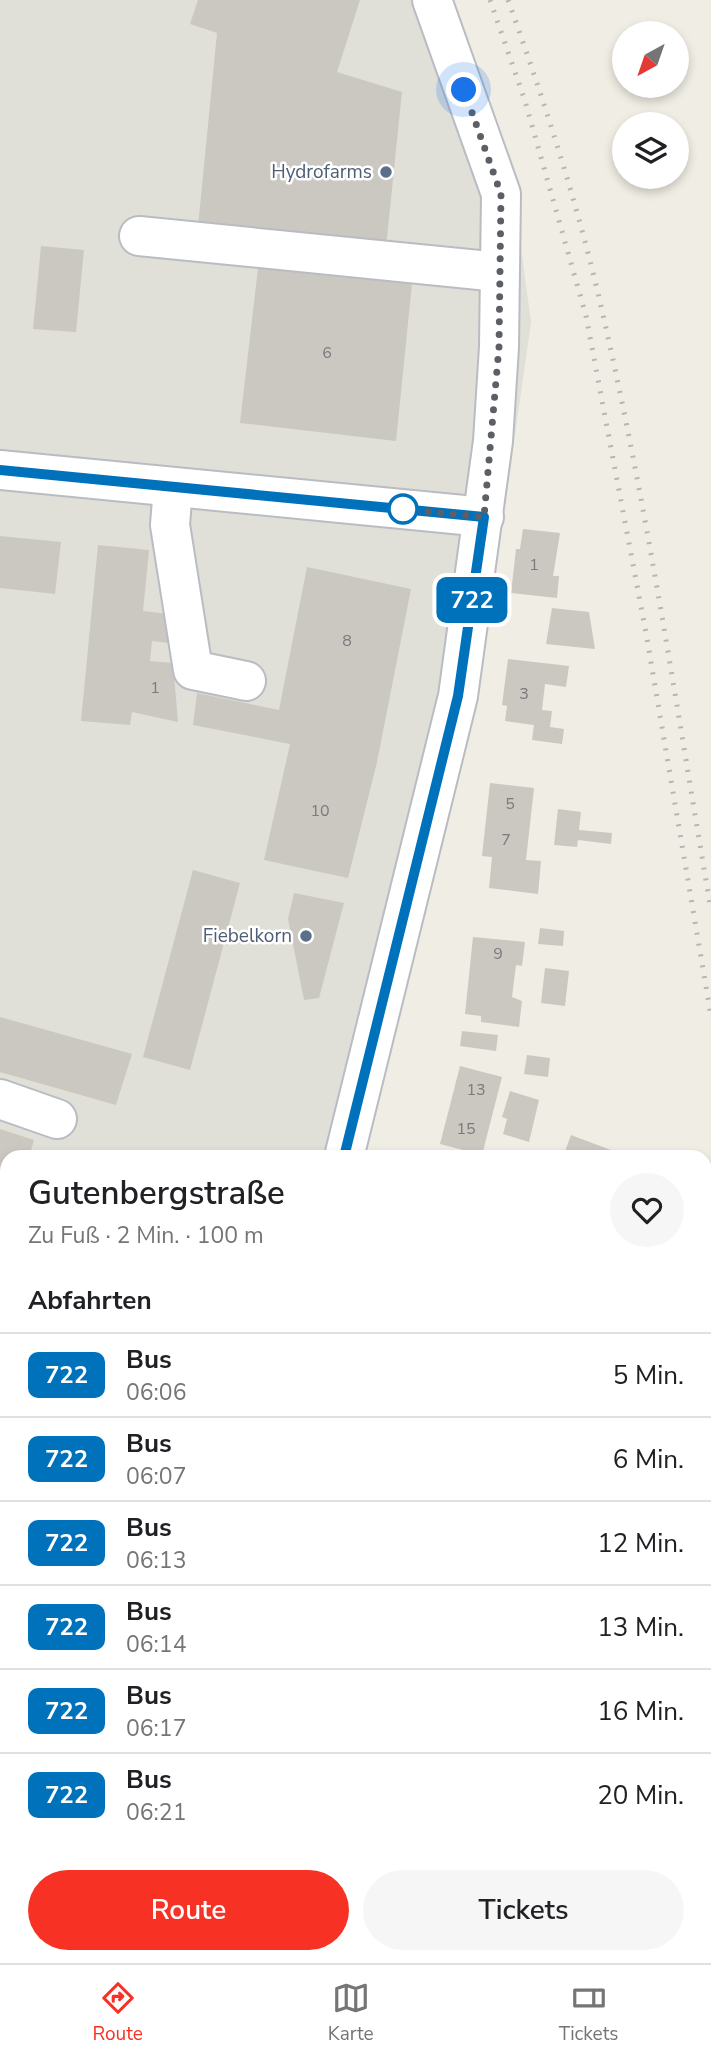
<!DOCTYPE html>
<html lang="de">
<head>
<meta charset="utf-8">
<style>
	body { margin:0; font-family:"Nunito Sans",sans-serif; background:#f6f6f6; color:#202124; height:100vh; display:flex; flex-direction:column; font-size:26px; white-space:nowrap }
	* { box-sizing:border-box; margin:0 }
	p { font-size:23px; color:#757577 }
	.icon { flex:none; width:38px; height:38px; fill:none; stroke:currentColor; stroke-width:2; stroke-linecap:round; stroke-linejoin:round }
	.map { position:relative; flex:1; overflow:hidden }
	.panel { position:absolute; left:0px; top:1150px; width:712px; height:814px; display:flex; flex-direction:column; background:#fff; border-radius:21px 21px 0 0; box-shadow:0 4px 10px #0003 }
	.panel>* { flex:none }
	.badge { padding:0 14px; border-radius:10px; font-size:24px; line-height:46px }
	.needle { width:46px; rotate:220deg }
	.buttons { position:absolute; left:612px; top:21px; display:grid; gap:14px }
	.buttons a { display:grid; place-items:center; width:77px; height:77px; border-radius:50%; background:#fff; box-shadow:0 4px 10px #0003; font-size:35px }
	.you { position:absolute; width:35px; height:35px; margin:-18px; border:5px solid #fff; border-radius:50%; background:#1a73e8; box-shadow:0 0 0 10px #1a73e833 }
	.map>.badge { position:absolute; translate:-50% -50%; box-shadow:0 0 0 4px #fff }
	h2 { padding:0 28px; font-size:26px; line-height:63px }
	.round { display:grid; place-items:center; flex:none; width:74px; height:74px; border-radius:37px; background:#f6f6f6 }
	.overview { display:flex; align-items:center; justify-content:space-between; height:119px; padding:0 28px }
	h1 { font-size:33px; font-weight:600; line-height:52px }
	.cta { display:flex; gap:14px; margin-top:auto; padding:14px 28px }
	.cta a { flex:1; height:80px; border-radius:42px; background:#f73123; color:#fff; font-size:28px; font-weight:600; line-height:80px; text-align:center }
	.cta a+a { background:#f6f6f6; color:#202124 }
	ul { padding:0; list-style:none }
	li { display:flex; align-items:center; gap:21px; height:84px; padding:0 28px; border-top:2px solid #e0e0e0 }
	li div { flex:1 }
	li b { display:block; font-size:26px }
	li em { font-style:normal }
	li .badge { min-width:77px; font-weight:700; text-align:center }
	.tabs { display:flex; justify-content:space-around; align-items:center; height:98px; border-top:2px solid #e0e0e0; background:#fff; font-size:19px; color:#757577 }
	.tabs a { display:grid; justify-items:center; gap:4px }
	.tabs .on { color:#f73123 }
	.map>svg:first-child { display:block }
	.industrial { fill:#e0dfd8 }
	.building { fill:#cbc8c1 }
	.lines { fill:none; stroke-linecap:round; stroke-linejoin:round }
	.minor-casing { stroke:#b9bcc1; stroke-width:42 }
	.minor { stroke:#fff; stroke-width:38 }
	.rail { stroke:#b5b6b7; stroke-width:5; stroke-dasharray:2 9; stroke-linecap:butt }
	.line-casing { stroke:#fff; stroke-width:16 }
	.line { stroke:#0072bc; stroke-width:10 }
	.walk { stroke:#5c6066; stroke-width:7; stroke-dasharray:0 12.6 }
	.service-dot { fill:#5c6f8a; stroke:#fff; stroke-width:2.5 }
	.stop-dot { fill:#fff; stroke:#0072bc; stroke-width:3.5 }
	.labels { text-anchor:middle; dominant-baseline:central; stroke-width:5; stroke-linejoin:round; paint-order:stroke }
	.number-label { font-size:16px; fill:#787a7d }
	.service-label { font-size:19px; fill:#4e5e75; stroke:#fff; text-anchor:end }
</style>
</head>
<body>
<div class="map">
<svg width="711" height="1963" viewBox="0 0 711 1963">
	<rect width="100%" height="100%" fill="#f0ede4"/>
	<path class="industrial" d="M0 0H445L510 167 531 322 481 675 357 1157H7V1956H705V1666L711 1669V1963H0Z"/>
	<g class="building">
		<path d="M198 0H360L337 72 402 92 385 257 197 237 217 33 190 24Z"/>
		<path d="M41 246 84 250 76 332 33 329Z"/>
		<path d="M258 268 412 284 396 441 240 423Z"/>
		<path d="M523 529 560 533 553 576H559L557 598 511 593 516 549H520Z"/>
		<path d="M0 536 61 542 55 594 0 588Z"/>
		<path d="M98 545 149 550 143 611 168 614 170 643 152 641 150 661 173 663 178 722 132 712 130 725 81 721Z"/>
		<path d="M307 567 411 589 377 762 348 878 264 860 290 744 193 725 197 693 279 710Z"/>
		<path d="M552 608 589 612 595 649 546 644Z"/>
		<path d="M508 659 569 666 566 687 545 684 542 710 552 711 550 727 564 729 562 744 532 740 534 725 505 721 507 706 502 705Z"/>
		<path d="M490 783 534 788 526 860 541 861 538 894 489 888 492 857 482 856Z"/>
		<path d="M558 809 581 812 579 830 612 833 611 844 578 840 577 847 554 845Z"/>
		<path d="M193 870 240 883 190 1070 143 1057Z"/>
		<path d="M294 893 344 903 319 998 304 1000 288 919Z"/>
		<path d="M540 928 564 931 563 946 538 944Z"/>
		<path d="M473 937 525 942 522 966 516 965 512 997 522 1001 519 1027 481 1022V1016L465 1014Z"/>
		<path d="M545 968 569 971 565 1006 541 1003Z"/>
		<path d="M0 1017 132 1054 116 1105 0 1072Z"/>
		<path d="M462 1031 498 1035 496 1051 460 1046Z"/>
		<path d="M527 1055 550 1058 548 1077 524 1074Z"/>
		<path d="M460 1066 502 1077 482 1155 440 1144Z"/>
		<path d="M510 1091 539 1100 529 1142 503 1134 507 1119 502 1117Z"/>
		<path d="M0 1129 34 1140 29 1157H7V1207L0 1205Z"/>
		<path d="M571 1135 624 1155 623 1157H563Z"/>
		<path d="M7 1301V1377L0 1378V1302Z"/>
		<rect x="0" y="1540" width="7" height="74"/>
		<path d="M7 1855V1909L0 1910V1856Z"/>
		<path d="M80 1956H252L253 1963H80Z"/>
		<path d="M558 1956H689L690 1963H559Z"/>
	</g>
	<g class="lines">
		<g class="minor-casing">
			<g id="minor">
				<path d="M139 236 499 272"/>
				<path d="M0 470 484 517"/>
				<path d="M173 487 170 525 193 670 246 681"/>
				<path d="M0 1099 57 1119"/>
				<path d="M344 1157 458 696 493 441 499 347 501 194 432 0"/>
				<path d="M705 1528 711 1530"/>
				<path d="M705 1679 711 1682"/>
				<path d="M368 1956 369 1963"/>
			</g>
		</g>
		<use href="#minor" class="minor"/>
		<g class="rail">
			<path d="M490 0 525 101 586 316 646 633 711 1016"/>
			<path d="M508 0C545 103 579 208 603 315 648 511 677 711 711 910"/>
		</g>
	</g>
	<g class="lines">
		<g class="line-casing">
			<path id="line" d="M0 470 484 517 458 696 344 1157"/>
		</g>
		<use href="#line" class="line"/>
		<path class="walk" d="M403 509 484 517 499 347 501 194 464 90"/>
	</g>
	<g class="service-dot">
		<circle cx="386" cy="172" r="7"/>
		<circle cx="306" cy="936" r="7"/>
	</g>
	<circle class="stop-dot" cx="403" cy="509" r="14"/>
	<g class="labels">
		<g class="number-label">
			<text x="327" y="353">6</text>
			<text x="534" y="565">1</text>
			<text x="347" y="641">8</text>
			<text x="155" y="688">1</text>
			<text x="524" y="694">3</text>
			<text x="510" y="804">5</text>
			<text x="320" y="811">10</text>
			<text x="506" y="840">7</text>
			<text x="498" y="954">9</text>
			<text x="476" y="1090">13</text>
			<text x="466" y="1129">15</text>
		</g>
		<g class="service-label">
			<text x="372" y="172">Hydrofarms</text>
			<text x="292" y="936">Fiebelkorn</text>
		</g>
	</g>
</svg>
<div class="buttons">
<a><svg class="needle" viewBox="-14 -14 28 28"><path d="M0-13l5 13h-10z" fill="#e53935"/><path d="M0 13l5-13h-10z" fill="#757577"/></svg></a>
<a><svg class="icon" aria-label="layers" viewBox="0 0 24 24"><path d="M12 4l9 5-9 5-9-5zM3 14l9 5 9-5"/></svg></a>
</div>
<div class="you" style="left:464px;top:90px"></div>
<b class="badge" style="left:472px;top:600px;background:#0072bc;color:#fff">722</b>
<section class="panel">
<div class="overview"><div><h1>Gutenbergstraße</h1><p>Zu Fuß · 2 Min. · 100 m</p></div><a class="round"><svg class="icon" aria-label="heart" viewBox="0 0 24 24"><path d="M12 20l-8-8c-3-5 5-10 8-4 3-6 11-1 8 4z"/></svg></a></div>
<h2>Abfahrten</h2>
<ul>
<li><span class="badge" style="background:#0072bc;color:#fff">722</span><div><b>Bus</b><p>06:06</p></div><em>5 Min.</em></li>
<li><span class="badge" style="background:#0072bc;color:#fff">722</span><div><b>Bus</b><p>06:07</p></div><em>6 Min.</em></li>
<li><span class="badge" style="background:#0072bc;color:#fff">722</span><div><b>Bus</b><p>06:13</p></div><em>12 Min.</em></li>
<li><span class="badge" style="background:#0072bc;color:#fff">722</span><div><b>Bus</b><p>06:14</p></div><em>13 Min.</em></li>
<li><span class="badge" style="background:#0072bc;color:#fff">722</span><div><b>Bus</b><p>06:17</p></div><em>16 Min.</em></li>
<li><span class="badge" style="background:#0072bc;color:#fff">722</span><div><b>Bus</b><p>06:21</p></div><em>20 Min.</em></li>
</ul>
<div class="cta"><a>Route</a><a>Tickets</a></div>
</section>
</div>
<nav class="tabs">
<a class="on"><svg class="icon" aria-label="directions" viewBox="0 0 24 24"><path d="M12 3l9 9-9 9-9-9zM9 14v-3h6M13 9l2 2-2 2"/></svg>Route</a>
<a><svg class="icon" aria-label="map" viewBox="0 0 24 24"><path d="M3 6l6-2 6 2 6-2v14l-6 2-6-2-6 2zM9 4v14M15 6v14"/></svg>Karte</a>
<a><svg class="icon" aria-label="tickets" viewBox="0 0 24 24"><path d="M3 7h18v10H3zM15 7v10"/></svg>Tickets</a>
</nav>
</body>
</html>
